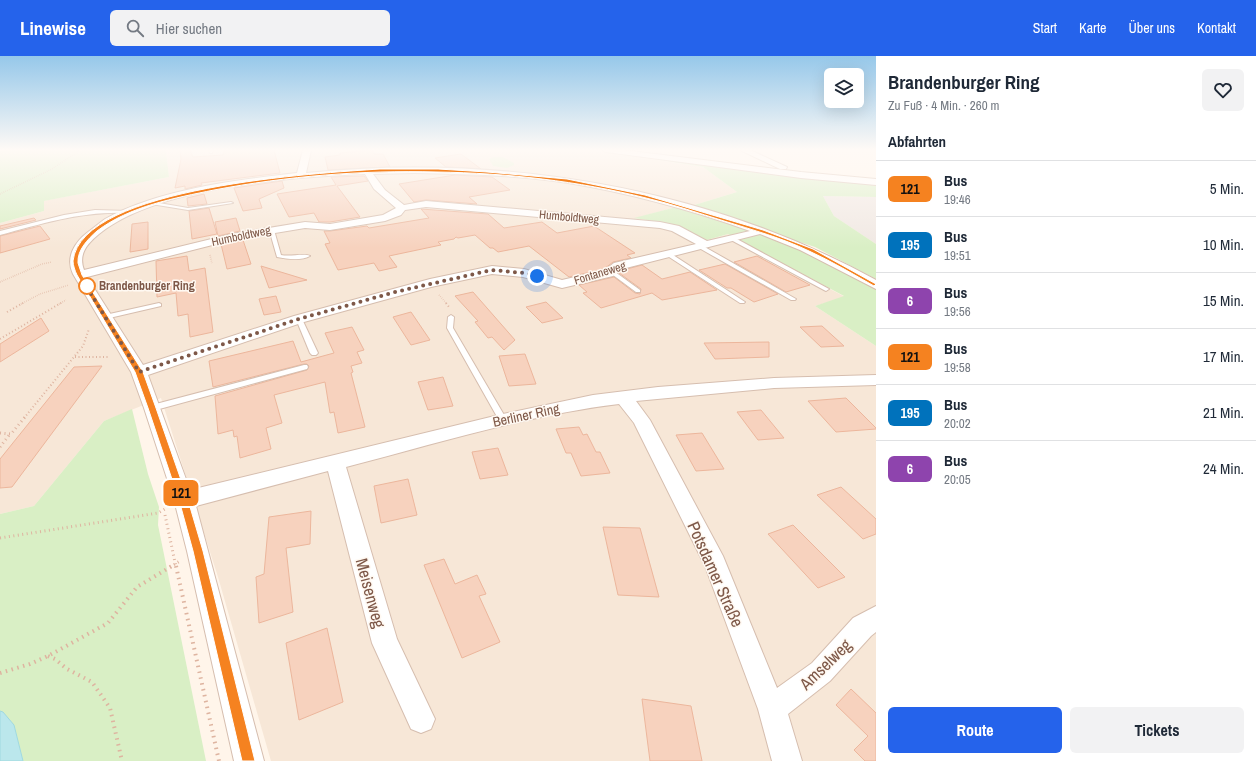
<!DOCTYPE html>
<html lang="de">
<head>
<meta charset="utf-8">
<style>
	body { margin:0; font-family:"Archivo Narrow",sans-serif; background:#f2f2f3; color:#1f2937; height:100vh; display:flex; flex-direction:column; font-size:15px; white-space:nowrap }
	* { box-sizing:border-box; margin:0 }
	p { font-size:13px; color:#747a83 }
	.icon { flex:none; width:22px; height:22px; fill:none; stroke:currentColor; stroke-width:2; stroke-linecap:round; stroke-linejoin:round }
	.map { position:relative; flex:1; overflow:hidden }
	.drawer { display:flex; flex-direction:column; background:#fff; width:380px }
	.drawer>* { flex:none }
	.badge { padding:0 8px; border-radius:6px; font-size:14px; line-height:26px }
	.fabs { position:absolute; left:824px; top:12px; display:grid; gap:8px }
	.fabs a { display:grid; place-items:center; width:40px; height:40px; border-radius:6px; background:#fff; box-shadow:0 4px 16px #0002; font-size:20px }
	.you { position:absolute; width:20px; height:20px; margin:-10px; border:3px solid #fff; border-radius:50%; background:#1a73e8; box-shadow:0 0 0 6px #1a73e833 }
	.map>.badge { position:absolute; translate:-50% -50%; box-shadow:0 0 0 2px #fff }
	h2 { padding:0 12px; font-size:15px; line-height:36px }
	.round { display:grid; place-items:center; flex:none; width:42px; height:42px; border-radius:6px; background:#f2f2f3 }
	.summary { display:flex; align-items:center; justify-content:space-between; height:68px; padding:0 12px }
	h1 { font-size:19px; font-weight:700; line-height:30px }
	.primary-button { display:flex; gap:8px; margin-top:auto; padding:8px 12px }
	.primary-button a { flex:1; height:46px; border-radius:6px; background:#2563eb; color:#fff; font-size:16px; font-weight:700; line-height:46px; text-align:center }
	.primary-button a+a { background:#f2f2f3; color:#1f2937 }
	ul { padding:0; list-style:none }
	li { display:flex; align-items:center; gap:12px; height:56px; padding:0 12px; border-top:1px solid #e0e1e3 }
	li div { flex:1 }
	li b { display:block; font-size:15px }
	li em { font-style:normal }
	li .badge { min-width:44px; font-weight:700; text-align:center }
	header { display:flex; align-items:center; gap:24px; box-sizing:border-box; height:56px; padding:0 20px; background:#2563eb; color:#fff }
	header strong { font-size:19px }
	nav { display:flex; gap:22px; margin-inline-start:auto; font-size:14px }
	.search { width:280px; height:36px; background:#f2f2f3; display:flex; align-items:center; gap:10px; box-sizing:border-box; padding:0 14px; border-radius:6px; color:#747a83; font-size:15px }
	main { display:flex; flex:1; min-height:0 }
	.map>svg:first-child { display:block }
	.residential { fill:#f7e7d7 }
	.industrial { fill:#f0e8e3 }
	.green { fill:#d9efc5 }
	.water { fill:#bbe7ec; stroke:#9fd9df }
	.building { fill:#f7d2be; stroke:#ecb69c }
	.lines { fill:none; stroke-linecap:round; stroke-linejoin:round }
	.lane-casing { stroke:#d6beaf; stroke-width:2 }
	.street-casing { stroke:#d6beaf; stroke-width:2 }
	.path-far3 { stroke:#deb4a0; stroke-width:1.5; stroke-dasharray:0.5 1.5; stroke-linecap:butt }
	.path-far2 { stroke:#deb4a0; stroke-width:2; stroke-dasharray:1 2.5; stroke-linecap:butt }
	.path-far1 { stroke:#deb4a0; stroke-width:3; stroke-dasharray:1 3.5; stroke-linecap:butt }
	.path { stroke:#deb4a0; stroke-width:4; stroke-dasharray:1.5 4.5; stroke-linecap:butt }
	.lane { fill:#fff; fill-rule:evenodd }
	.street { fill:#fff; fill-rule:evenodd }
	.line { fill:#f58220; stroke:#fff }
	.walk { stroke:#7e5848; stroke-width:4; stroke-dasharray:0 7.2 }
	.stop-dot { fill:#fff; stroke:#f58220; stroke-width:2 }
	.labels { text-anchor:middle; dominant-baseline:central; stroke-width:3; stroke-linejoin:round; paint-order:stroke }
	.far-street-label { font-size:12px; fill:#7e5848; stroke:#fff9f2 }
	.far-stop-label { font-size:12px; font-weight:bold; fill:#7e5848; stroke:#fff9f2; text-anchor:start }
	.street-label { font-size:14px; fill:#7e5848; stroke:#fff9f2 }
	.near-street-label { font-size:17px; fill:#7e5848; stroke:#fff9f2 }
</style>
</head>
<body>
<header>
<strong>Linewise</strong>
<div class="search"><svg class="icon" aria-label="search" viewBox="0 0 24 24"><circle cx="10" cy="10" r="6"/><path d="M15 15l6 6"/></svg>Hier suchen</div>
<nav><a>Start</a><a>Karte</a><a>Über uns</a><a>Kontakt</a></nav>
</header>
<main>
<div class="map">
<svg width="876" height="705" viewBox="0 0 876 705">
	<rect width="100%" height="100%" fill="#fff5ea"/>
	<path class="residential" d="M166 94H590L703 111 737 136 691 150 642 138 641 143 676 151 636 162 672 168 707 184 728 178 845 241 815 250 876 290V705H271L218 521 161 342 104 365 34 450 0 458V167L44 155 43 145 169 121Z"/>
	<path class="industrial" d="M823 140 876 141V188L834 160Z"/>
	<g class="green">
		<path d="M7 94H166L169 121 44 145V155L0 167V95Z"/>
		<path d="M622 98 876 127V141L823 140 834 160 876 188V223L815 191 691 150 737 136 703 111Z"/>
		<path d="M493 101H503L514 107V109L507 112 493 110 489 103Z"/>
		<path d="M676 151 760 178 805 196 876 233V290L815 250 844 240 728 178 707 184 672 168 634 162Z"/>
		<path d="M132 353 148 418 159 451 158 469 206 705H23L14 669 3 656 0 655V458L34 450 104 365Z"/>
	</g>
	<path class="water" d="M0 655 3 656 14 669 23 705H0Z"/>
	<g class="building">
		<path d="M180 94H190L193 101 223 99 224 94H274L280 117 201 127 202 129 185 133V130L175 132 181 103Z"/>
		<path d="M372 94 374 98H383L390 111 328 114 325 101 340 99V97Z"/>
		<path d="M461 98 481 113 446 111 435 102Z"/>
		<path d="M455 119 492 121 510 134 469 141 477 148 426 144 414 146 399 128Z"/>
		<path d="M364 120 368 125 337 130 360 161 330 166H319L314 157 289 161 277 138 336 129 331 121Z"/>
		<path d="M282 125 284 132 259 143 262 152 243 155 234 132Z"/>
		<path d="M204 138 207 148 188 150 187 142Z"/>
		<path d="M209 152 217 178 192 183 189 155Z"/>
		<path d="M421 153 488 158 504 172 542 166 557 177 594 170 635 197 627 199 631 202 613 206 604 213 569 221 529 190 498 196 493 192H490L475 179 458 182 456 181 454 183 438 186 441 189 389 200 397 211 379 215 374 207 338 214 325 188 330 187 324 175H330L367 170 369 172 429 162Z"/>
		<path d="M34 162 36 164 0 173V170Z"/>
		<path d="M236 162 240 175 218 180 215 166Z"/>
		<path d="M148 166V193L130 196 132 168Z"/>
		<path d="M40 170 50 183 0 197V180Z"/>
		<path d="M243 184 251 208 227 213 221 188Z"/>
		<path d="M187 200 189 215 205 212 213 276 190 281 188 258 178 260 176 237 157 241 156 205Z"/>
		<path d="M757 200 810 229 786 236 734 206Z"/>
		<path d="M725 208 778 238 754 246 731 232H727L699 214Z"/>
		<path d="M642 209 662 223 690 216 717 234 662 244 652 237 601 252 583 237 587 236 579 229 614 221 635 237 640 238 641 233 619 217 623 214Z"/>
		<path d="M261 210 307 224 269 232Z"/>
		<path d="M473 236 515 284 504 294 492 281 488 282 475 266 478 265 455 240Z"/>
		<path d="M276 240 281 256 264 259 259 243Z"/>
		<path d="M546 246 563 262 542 267 526 251Z"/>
		<path d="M411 256 430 284 411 289 393 261Z"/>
		<path d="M41 262 49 275 0 306V288Z"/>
		<path d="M822 270 844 290 821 291 800 271Z"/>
		<path d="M352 271 364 294 357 296 362 307 351 310 353 316 351 317 365 371 338 377 334 356 330 357 325 326 274 339 282 367 266 372 271 393 240 402 237 380 234 381 233 374 218 378 215 340 307 314 309 310 307 308H304L213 331 209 305 293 285 301 306 334 297 325 277Z"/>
		<path d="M769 286V301L715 303 704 287Z"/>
		<path d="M525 298 536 328 509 330 499 300Z"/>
		<path d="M102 310 12 431 0 432V403L74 311Z"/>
		<path d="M443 321 453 350 428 354 418 326Z"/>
		<path d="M846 342 876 372V373L836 376 808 345Z"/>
		<path d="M761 354 784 382 758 384 737 356Z"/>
		<path d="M579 371 583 379 587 378 596 396H600L610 417 581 420 571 397H566L556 373Z"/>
		<path d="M702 377 724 413 696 415 676 379Z"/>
		<path d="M498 392 508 419 480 423 472 396Z"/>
		<path d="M408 423 417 459 381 467 374 430Z"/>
		<path d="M841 431 876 463V478L863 483 817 439Z"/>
		<path d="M311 455 310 488 286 492 293 556 259 567 256 521 264 518 269 461Z"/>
		<path d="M793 469 845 521 818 532 768 478Z"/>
		<path d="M603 471 640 472 659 541 618 539Z"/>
		<path d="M444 503 455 528 477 519 486 538 479 540 500 586 462 602 424 509Z"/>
		<path d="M327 572 343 646 299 664 286 587Z"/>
		<path d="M851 633 876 657V705H865L854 694 868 680 836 649Z"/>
		<path d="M642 643 691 650 702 705H650Z"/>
	</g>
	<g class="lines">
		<g class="lane-casing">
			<g id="lane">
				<path d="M209 94H213L212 97H210Z"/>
				<path d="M153 146 188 152 231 146 233 147 188 154 151 148V146Z"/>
				<path d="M95 154 129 155 131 156 129 157C82 155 45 167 0 179V175L64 159Z"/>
				<path d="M269 173 274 174 281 199C290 201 304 197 310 200 301 205 287 203 277 201Z"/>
				<path d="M731 182H735L829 233 826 235 824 234 731 184Z"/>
				<path d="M699 190H703L796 243 795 244H791L699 192Z"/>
				<path d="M668 196 670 197 745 246 744 247H740L666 199V197Z"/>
				<path d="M611 213 640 234V236H636L609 216 608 215Z"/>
				<path d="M159 247 161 248V250L105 263 102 261 105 259Z"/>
				<path d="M451 259 454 261 453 272 507 364 506 366H500L447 272 448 261Z"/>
				<path d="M299 261 302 263 318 297 316 299H312L310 297 296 263Z"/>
				<path d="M304 309H307L308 311 307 313 152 355 148 352 152 349Z"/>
			</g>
		</g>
		<g class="street-casing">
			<g id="street">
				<path d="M303 94H311L306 117C499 97 705 130 876 224V233L800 194 760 178 622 213 613 220 562 232 523 221 492 218 431 231 304 266 148 319 190 434 503 358 593 339 658 331 774 322 876 319V329L774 332 636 345 650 364 723 500 777 632 812 607 853 562 876 550V576L871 580 830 625 788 658 802 705H772L758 653 705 510 634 367 619 348C527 359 436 388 346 411L397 583 435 663 431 673 421 677 411 673 372 587 328 415 196 450 264 705H234L187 495 174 444 144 352 131 316 73 218C65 201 75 186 88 176 94 172 99 167 105 163 159 133 237 124 297 117ZM414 117C465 118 517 119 568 127 629 137 691 154 750 175L707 185 679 170 660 166 426 145 404 149 385 134 373 118ZM365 118 374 133 396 152 383 159 330 168 305 166 232 178 84 214C78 198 87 188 99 178 158 131 290 121 365 118ZM426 151 660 172 672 175 696 188 614 207 605 214 562 224 524 213 492 210 430 223 294 260 143 309 87 221 232 184 305 172 330 174 385 165 401 159 405 154Z"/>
				<path d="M602 94H623L801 116 876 123V129L801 122 606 96Z"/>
				<path d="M740 94H750L787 111 786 113H780Z"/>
			</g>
		</g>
		<g class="path-far3">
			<path d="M0 138 52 113 80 94"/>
			<path d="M210 199 212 207"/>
			<path d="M0 226 42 208 52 206"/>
			<path d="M439 239 447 248"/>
			<path d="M21 248 40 238 69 229"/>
			<path d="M59 248 66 244"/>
		</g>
		<g class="path-far2">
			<path d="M446 247 449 251"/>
			<path d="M7 256 23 247"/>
			<path d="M0 283 61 247"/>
			<path d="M75 301H110"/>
			<path d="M24 362 83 290 89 273"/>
		</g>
		<g class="path-far1">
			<path d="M0 377 11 378 25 361"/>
			<path d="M0 391 10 378"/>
			<path d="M165 459 176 511"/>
			<path d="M0 482 158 457 165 453"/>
			<path d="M170 511 180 505"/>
		</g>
		<g class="path">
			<path d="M176 510 219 705"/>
			<path d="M48 600 55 603 67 613 92 626 110 652 122 705"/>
			<path d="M0 617 30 608 48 600 108 567 137 531 172 510"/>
		</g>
		<use href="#lane" class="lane"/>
		<use href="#street" class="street"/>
	</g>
	<linearGradient id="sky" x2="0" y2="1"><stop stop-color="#96c8ea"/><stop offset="0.49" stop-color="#fffaf6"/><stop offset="1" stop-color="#fffaf6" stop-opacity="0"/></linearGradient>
	<rect width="876" height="192" fill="url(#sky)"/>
	<path class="line" d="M380 113H438L487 116 567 123 645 139 763 174 813 193 876 228 874 230C853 218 831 205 809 195 782 182 753 174 724 165 698 157 672 148 646 142 578 125 507 117 437 116 362 114 288 120 214 134 175 142 130 150 97 175 88 183 77 194 78 207 79 211 81 215 82 219L143 316 156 352 188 444 203 495 255 705H242L193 495 179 444 148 352 135 316 77 219C75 215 73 209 73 205 81 130 321 117 380 113Z"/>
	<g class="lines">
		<path class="walk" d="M87 230 83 225 139 316 299 263 395 236 492 214 524 217 537 220"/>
	</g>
	<circle class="stop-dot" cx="87" cy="230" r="8"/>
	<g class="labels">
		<g class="far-street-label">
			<text transform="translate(569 161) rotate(5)">Humboldtweg</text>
			<text transform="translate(241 180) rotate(-12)">Humboldtweg</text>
			<text transform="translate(600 217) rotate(-17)">Fontaneweg</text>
		</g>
		<g class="far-stop-label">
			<text x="99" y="230">Brandenburger Ring</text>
		</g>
		<g class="street-label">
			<text transform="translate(526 359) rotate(-12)">Berliner Ring</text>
		</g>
		<g class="near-street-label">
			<text transform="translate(716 518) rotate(66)">Potsdamer Straße</text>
			<text transform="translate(371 537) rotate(75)">Meisenweg</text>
			<text transform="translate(825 608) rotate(-44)">Amselweg</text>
		</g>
	</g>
</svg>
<div class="fabs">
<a><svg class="icon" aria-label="layers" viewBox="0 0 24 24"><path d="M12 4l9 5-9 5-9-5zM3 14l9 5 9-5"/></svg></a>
</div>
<div class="you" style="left:537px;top:220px"></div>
<b class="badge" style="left:181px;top:437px;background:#f58220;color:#111">121</b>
</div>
<section class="drawer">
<div class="summary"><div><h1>Brandenburger Ring</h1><p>Zu Fuß · 4 Min. · 260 m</p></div><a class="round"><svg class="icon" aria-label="heart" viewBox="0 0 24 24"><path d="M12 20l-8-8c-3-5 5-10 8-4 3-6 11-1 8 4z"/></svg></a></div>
<h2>Abfahrten</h2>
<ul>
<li><span class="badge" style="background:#f58220;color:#111">121</span><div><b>Bus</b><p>19:46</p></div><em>5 Min.</em></li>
<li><span class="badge" style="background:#0072bc;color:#fff">195</span><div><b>Bus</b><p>19:51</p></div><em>10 Min.</em></li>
<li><span class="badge" style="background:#8e44ad;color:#fff">6</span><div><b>Bus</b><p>19:56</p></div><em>15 Min.</em></li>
<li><span class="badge" style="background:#f58220;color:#111">121</span><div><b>Bus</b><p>19:58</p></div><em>17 Min.</em></li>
<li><span class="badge" style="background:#0072bc;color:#fff">195</span><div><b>Bus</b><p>20:02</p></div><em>21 Min.</em></li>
<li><span class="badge" style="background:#8e44ad;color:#fff">6</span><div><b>Bus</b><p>20:05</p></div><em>24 Min.</em></li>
</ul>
<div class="primary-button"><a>Route</a><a>Tickets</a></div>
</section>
</main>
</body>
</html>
